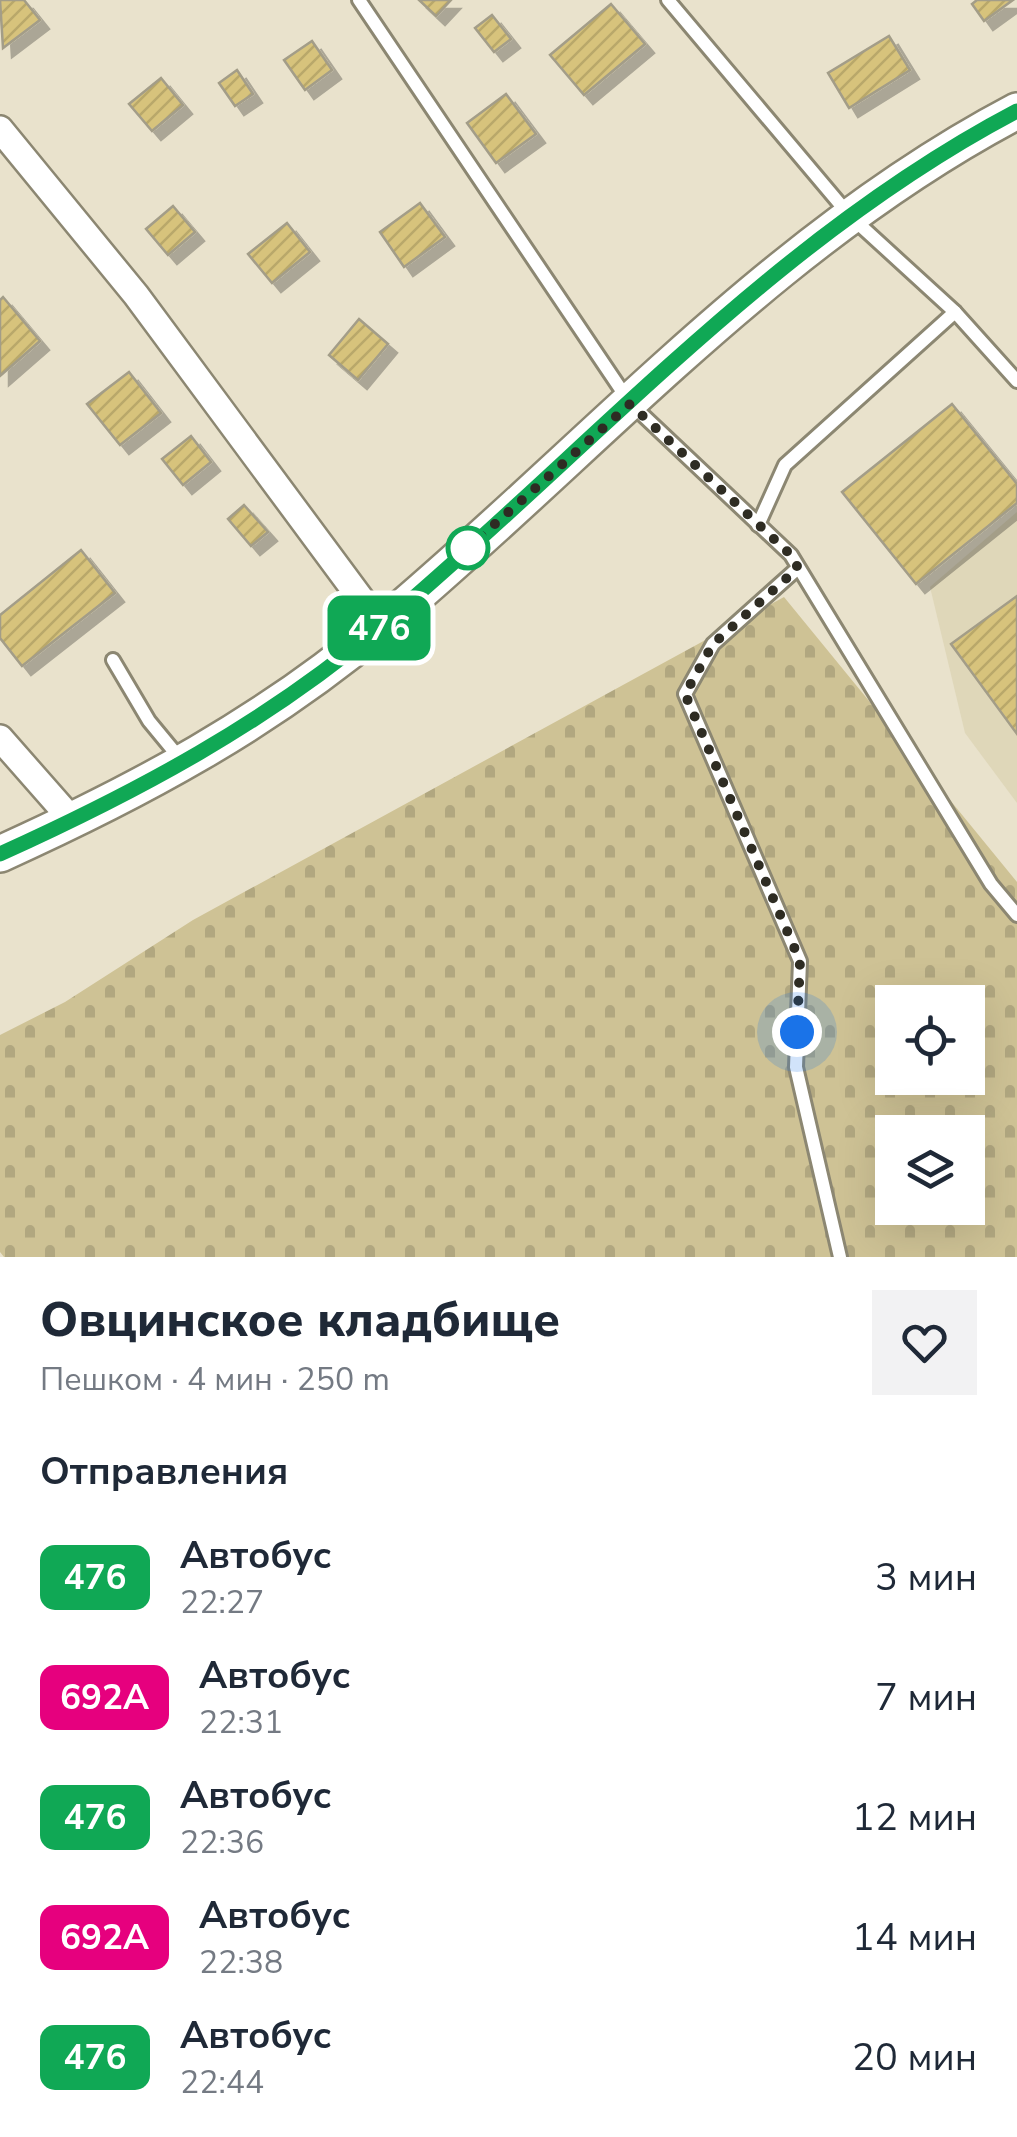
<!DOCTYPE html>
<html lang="ru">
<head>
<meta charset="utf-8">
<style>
	body { margin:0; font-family:"Nunito Sans",sans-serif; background:#f2f2f3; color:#1f2937; height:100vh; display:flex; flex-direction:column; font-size:38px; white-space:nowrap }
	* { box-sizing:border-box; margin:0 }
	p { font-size:32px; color:#747a83 }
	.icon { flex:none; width:55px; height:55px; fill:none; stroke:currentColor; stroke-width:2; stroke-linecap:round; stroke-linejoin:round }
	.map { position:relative; height:1257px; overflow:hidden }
	.sheet { display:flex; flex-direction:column; background:#fff; flex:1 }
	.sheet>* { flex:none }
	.badge { padding:0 20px; border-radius:15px; font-size:35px; line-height:65px }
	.tools { position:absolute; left:875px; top:985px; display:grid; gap:20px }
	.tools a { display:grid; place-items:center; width:110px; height:110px; border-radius:0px; background:#fff; box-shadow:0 10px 40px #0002; font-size:50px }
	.you { position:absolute; width:50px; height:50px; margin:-25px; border:8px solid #fff; border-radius:50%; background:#1a73e8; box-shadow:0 0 0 15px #1a73e833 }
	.map>.badge { position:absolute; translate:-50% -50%; box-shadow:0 0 0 5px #fff }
	h2 { padding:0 40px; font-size:38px; line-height:90px }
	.round { display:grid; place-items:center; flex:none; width:105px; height:105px; border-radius:0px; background:#f2f2f3 }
	.overview { display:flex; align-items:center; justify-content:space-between; height:170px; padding:0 40px }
	h1 { font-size:48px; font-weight:800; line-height:75px }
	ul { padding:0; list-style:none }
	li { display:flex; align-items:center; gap:30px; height:120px; padding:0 40px }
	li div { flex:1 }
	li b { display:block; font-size:38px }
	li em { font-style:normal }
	li .badge { min-width:110px; font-weight:700; text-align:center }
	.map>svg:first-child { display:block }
	.built { fill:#dfd7b9 }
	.cemetery { fill:url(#cemetery-stones); fill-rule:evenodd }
	.building { fill:url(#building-hatch); stroke:#a39d88; stroke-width:2.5; filter:url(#shadow) }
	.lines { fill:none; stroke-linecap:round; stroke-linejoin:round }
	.lane-casing { stroke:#8c8772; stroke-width:18 }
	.street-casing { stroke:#8c8772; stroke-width:30 }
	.secondary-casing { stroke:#8c8772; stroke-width:40 }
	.lane { stroke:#fff; stroke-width:12 }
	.street { stroke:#fff; stroke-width:25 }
	.secondary { stroke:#fff; stroke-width:35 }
	.line-casing { stroke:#fff; stroke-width:22 }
	.line { stroke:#10a855; stroke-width:15 }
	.walk { stroke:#2e2c23; stroke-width:10; stroke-dasharray:0 18 }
	.stop-dot { fill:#fff; stroke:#10a855; stroke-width:5 }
</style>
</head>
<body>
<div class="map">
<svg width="1017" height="1257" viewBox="0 0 1017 1257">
	<defs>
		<pattern id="cemetery-stones" width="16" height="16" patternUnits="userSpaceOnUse" patternTransform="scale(2.5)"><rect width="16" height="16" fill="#cec295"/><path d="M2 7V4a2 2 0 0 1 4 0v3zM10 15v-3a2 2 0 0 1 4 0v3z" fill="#b1a780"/></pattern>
		<pattern id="building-hatch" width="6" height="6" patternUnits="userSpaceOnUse" patternTransform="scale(2.5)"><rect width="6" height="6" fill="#d7c37c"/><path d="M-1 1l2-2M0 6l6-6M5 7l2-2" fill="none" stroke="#b9a86b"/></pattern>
		<filter id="shadow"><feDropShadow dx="9" dy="9" stdDeviation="0" flood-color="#0004"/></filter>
	</defs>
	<rect width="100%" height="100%" fill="#e9e2cc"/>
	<path class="built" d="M1017 512V803L965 733 930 587Z"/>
	<path class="cemetery" d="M784 597 1017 882V1257H4L0 1252V1035L65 1002 193 920ZM892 1002H968V1078H892ZM892 1132H968V1208H892Z"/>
	<g class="building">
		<path d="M0 0H24L40 20 3 48Z"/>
		<path d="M419 0H451L436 16Z"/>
		<path d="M977 0H1013L984 21 972 4Z"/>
		<path d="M611 4 645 44 584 95 550 55Z"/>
		<path d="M492 15 511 39 494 52 475 28Z"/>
		<path d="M889 36 910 70 849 108 828 73Z"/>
		<path d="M312 41 332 70 305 90 284 60Z"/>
		<path d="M237 70 253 94 235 106 219 83Z"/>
		<path d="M161 78 183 105 152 131 129 104Z"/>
		<path d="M506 94 536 134 496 163 467 123Z"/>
		<path d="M420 203 445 237 404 267 380 232Z"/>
		<path d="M173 206 195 232 168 255 146 229Z"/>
		<path d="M287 223 310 252 272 283 248 254Z"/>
		<path d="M3 297 40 341 0 376V300Z"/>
		<path d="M359 319 388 344 358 380 329 355Z"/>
		<path d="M129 372 161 413 120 445 87 404Z"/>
		<path d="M952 404 1017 484V503L916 584 842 492Z"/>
		<path d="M191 436 211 462 183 485 162 459Z"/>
		<path d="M244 505 268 532 251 546 228 519Z"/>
		<path d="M81 550 115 593 22 666 0 638V615Z"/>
		<path d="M1017 596V734L951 644Z"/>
	</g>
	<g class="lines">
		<g class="lane-casing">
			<g id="lane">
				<path d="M359 0 630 403 791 555 991 884 1017 915"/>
				<path d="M668 0 850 216 955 312 1017 381"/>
				<path d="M758 525 785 465 955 312"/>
				<path d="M798 568 713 644 685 694 800 961 796 1067 840 1257"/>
				<path d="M113 660 149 721 182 761"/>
			</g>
		</g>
		<g class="street-casing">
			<g id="street">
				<path d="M0 129 136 295 381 626"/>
				<path d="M0 738 73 821"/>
			</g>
		</g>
		<g class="secondary-casing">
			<path id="secondary" d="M0 854C137 792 266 723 382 625 591 450 773 239 1017 111"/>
		</g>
		<use href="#lane" class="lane"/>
		<use href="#street" class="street"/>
		<use href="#secondary" class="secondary"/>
	</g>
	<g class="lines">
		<g class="line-casing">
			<path id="line" d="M0 854C137 792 266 723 382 625 590 450 773 239 1017 111"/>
		</g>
		<use href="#line" class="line"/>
		<path class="walk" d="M468 548 630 404 791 555 798 568 713 644 685 694 800 961 797 1032"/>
	</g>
	<circle class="stop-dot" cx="468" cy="548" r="20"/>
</svg>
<div class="tools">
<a><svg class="icon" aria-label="locate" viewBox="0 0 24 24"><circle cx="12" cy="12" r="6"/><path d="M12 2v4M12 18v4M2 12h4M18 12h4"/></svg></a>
<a><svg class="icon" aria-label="layers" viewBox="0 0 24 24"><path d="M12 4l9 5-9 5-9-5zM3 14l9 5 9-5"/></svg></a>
</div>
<div class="you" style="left:797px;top:1032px"></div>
<b class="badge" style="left:379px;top:628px;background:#10a855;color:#fff">476</b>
</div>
<section class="sheet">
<div class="overview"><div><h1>Овцинское кладбище</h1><p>Пешком · 4 мин · 250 m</p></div><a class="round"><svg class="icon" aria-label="heart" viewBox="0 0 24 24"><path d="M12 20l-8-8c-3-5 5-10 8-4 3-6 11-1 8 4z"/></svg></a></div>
<h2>Отправления</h2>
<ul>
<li><span class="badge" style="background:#10a855;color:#fff">476</span><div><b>Автобус</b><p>22:27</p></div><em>3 мин</em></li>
<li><span class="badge" style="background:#e6007e;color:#fff">692А</span><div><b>Автобус</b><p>22:31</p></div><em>7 мин</em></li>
<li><span class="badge" style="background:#10a855;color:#fff">476</span><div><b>Автобус</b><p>22:36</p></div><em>12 мин</em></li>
<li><span class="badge" style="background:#e6007e;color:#fff">692А</span><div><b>Автобус</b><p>22:38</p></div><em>14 мин</em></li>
<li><span class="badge" style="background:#10a855;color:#fff">476</span><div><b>Автобус</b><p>22:44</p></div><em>20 мин</em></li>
</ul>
</section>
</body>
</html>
